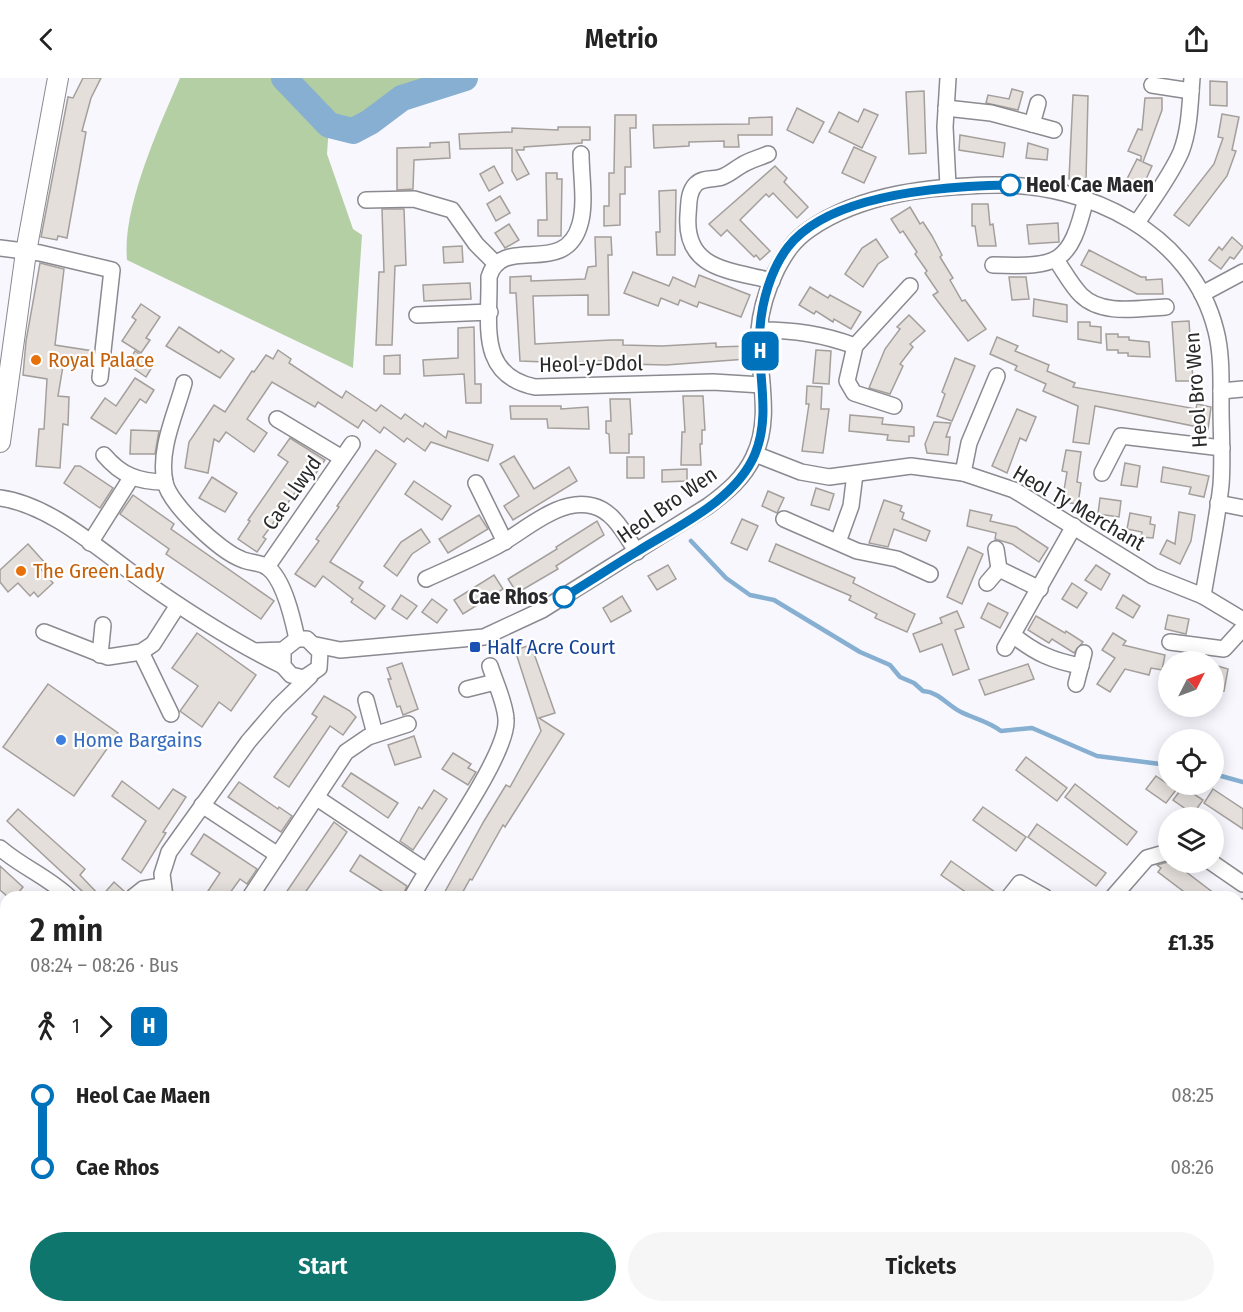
<!DOCTYPE html>
<html lang="en">
<head>
<meta charset="utf-8">
<style>
	body { margin:0; font-family:"Fira Sans Condensed",sans-serif; background:#f6f6f6; color:#222; height:100vh; display:flex; flex-direction:column; font-size:22px; white-space:nowrap }
	* { box-sizing:border-box; margin:0 }
	p { font-size:20px; color:#767676 }
	.icon { flex:none; width:33px; height:33px; fill:none; stroke:currentColor; stroke-width:2; stroke-linecap:round; stroke-linejoin:round }
	.map { position:relative; flex:1; overflow:hidden }
	.side { position:absolute; left:0px; top:813px; width:1244px; height:422px; display:flex; flex-direction:column; background:#fff; border-radius:18px 18px 0 0; box-shadow:0 3px 15px #0003 }
	.side>* { flex:none }
	.badge { padding:0 12px; border-radius:9px; font-size:21px; line-height:39px }
	.needle { width:39px; rotate:48deg }
	.controls { position:absolute; left:1158px; top:573px; display:grid; gap:12px }
	.controls a { display:grid; place-items:center; width:66px; height:66px; border-radius:50%; background:#fff; box-shadow:0 3px 15px #0003; font-size:30px }
	.map>.badge { position:absolute; translate:-50% -50%; box-shadow:0 0 0 3px #fff }
	.legs { display:flex; align-items:center; gap:9px; height:66px; padding:0 30px; font-size:20px }
	.legs p { margin-inline-start:auto }
	.overview { display:flex; align-items:center; justify-content:space-between; height:102px; padding:0 30px }
	h1 { font-size:33px; font-weight:600; line-height:45px }
	.cta { display:flex; gap:12px; margin-top:auto; padding:12px 30px }
	.cta a { flex:1; height:69px; border-radius:36px; background:#0f766e; color:#fff; font-size:24px; font-weight:600; line-height:69px; text-align:center }
	.cta a+a { background:#f6f6f6; color:#222 }
	ul { padding:0 30px; list-style:none }
	li { display:flex; align-items:center; gap:21px; height:72px; font-size:22px }
	li i { display:grid; place-items:center; width:9px; height:100%; margin:0 8px; background:currentColor }
	li i::after { content:''; width:15px; height:15px; margin:-8px; border:4px solid; border-radius:50%; background:#fff }
	li p { margin-inline-start:auto }
	li:first-child i { background:linear-gradient(#0000 50%,currentColor 0) }
	li:last-child i { background:linear-gradient(currentColor 50%,#0000 0) }
	header { display:flex; justify-content:space-between; align-items:center; height:78px; padding:0 30px; background:#fff; font-size:27px; font-weight:600 }
	.map>svg:first-child { display:block }
	.green { fill:#b5cfa5 }
	.forest { fill:#b2cda1 }
	.lines { fill:none; stroke-linecap:round; stroke-linejoin:round }
	.stream { stroke:#86afd2; stroke-width:4.5 }
	.river { stroke:#86afd2; stroke-width:26 }
	.building { fill:#e4dfdb; stroke:#a49f9b; stroke-width:1.5 }
	.minor-casing { stroke:#8a8a90; stroke-width:18 }
	.major-casing { stroke:#8a8a90; stroke-width:22 }
	.minor { stroke:#fff; stroke-width:15 }
	.major { stroke:#fff; stroke-width:20 }
	.line-1-casing { stroke:#fff; stroke-width:14 }
	.line-1 { stroke:#0072bc; stroke-width:9 }
	.stop-1-dot { fill:#fff; stroke:#0072bc; stroke-width:3 }
	.food-dot { fill:#e8710a; stroke:#fff; stroke-width:2 }
	.transit-dot { fill:#1a4fb4; stroke:#fff; stroke-width:2 }
	.shop-dot { fill:#3f7fe0; stroke:#fff; stroke-width:2 }
	.labels { text-anchor:middle; dominant-baseline:central; stroke-width:4.5; stroke-linejoin:round; paint-order:stroke }
	.stop-label { font-size:21px; font-weight:bold; fill:#29292b; stroke:#fff; text-anchor:start }
	.food-label { font-size:21px; fill:#c56008; stroke:#fff; text-anchor:start }
	.street-label { font-size:21px; fill:#29292b; stroke:#fff }
	.transit-label { font-size:21px; fill:#164399; stroke:#fff; text-anchor:start }
	.shop-label { font-size:21px; fill:#366cbe; stroke:#fff; text-anchor:start }
</style>
</head>
<body>
<header><svg class="icon" aria-label="back" viewBox="0 0 24 24"><path d="M15 5l-7 7 7 7"/></svg>Metrio<svg class="icon" aria-label="share" viewBox="0 0 24 24"><path d="M12 15V3M7 8l5-5 5 5M5 13v7h14v-7"/></svg></header>
<div class="map">
<svg width="1243" height="1234" viewBox="0 0 1243 1234">
	<rect width="100%" height="100%" fill="#f8f7fe"/>
	<g class="green">
		<path d="M180 0H284L329 47 327 76 353 151 362 157 353 290 127 182C122 129 159 49 180 0Z"/>
		<path d="M6 892V1228L246 1229 241 1234H0V900Z"/>
	</g>
	<path class="forest" d="M284 0H465L402 20 370 44 353 53 329 47Z"/>
	<g class="lines">
		<g class="stream">
			<path d="M691 463 726 500 750 517 774 522 860 574 890 587 900 599 914 605 923 613C939 614 947 627 961 634 975 641 988 643 1001 653L1032 650 1097 678 1168 687"/>
			<path d="M1214 696 1243 704"/>
		</g>
		<path class="river" d="M284 0 329 47 353 53 370 44 402 20 465 0"/>
	</g>
	<g class="building">
		<path d="M83 0H101L91 20 82 53 86 54 67 160 58 158 57 162 41 159 68 19 73 20Z"/>
		<path d="M1210 3 1227 4V28L1210 27Z"/>
		<path d="M1012 11 1023 14 1018 32 986 25 988 17 1009 21Z"/>
		<path d="M924 13 926 75 909 76 906 14Z"/>
		<path d="M1073 17 1088 18 1086 103 1069 101Z"/>
		<path d="M1145 20H1162V32L1143 84 1152 88 1142 110 1126 103 1137 81 1141 83V78L1128 73 1138 51 1142 52Z"/>
		<path d="M797 30 824 44 813 65 787 52Z"/>
		<path d="M864 31 878 37 862 70 829 54 839 34 858 44Z"/>
		<path d="M1222 36 1239 39 1232 72 1236 73 1227 98 1189 148 1174 137 1214 86 1223 60 1218 59Z"/>
		<path d="M615 37H636V50H630L631 89H625V116H620V147L604 148V128H609V95H614Z"/>
		<path d="M772 39V57H738L739 69H724V63L689 64V68L654 70 653 47 749 46V40Z"/>
		<path d="M558 49H590V62H582V65L524 69V72H516L529 96 517 102 512 93V70L460 71 459 56 512 54V50L558 52Z"/>
		<path d="M960 57 1005 65 1003 79 959 72Z"/>
		<path d="M449 64 450 80 414 82 413 111 397 112V70L430 69V65Z"/>
		<path d="M1028 65 1048 71 1047 82 1026 80Z"/>
		<path d="M854 69 876 79 864 105 842 95Z"/>
		<path d="M494 88 503 105 489 113 480 96Z"/>
		<path d="M775 88 787 100 784 104 808 129 797 140 773 115 769 119 766 116 740 142 770 173 760 182 756 177 754 179 727 152 721 158 709 146Z"/>
		<path d="M546 95H557V101H562L561 158H538V142H547Z"/>
		<path d="M676 112 675 177H657L656 154H660L659 113Z"/>
		<path d="M500 118 510 135 496 143 487 126Z"/>
		<path d="M972 126H988L990 147 993 146 996 168H978L975 148H972Z"/>
		<path d="M910 129 920 146 923 144 932 158 942 177 940 179 953 200 950 202 962 223 965 222 986 251 968 263 933 217 938 214 925 195 927 193 915 176 917 174 903 153 900 155 891 141Z"/>
		<path d="M382 131H404L406 187 395 188 392 267H376L379 194H384Z"/>
		<path d="M1058 145 1059 164 1029 166 1027 147Z"/>
		<path d="M509 146 519 162 505 170 495 155Z"/>
		<path d="M595 159H611L612 177H608L609 237H588V217L533 218 535 266 611 262H623V267L662 268 716 265V269L747 268V281L666 287 627 286 626 281 572 285 520 283 516 215H510V199L531 198V203L585 201 588 189 596 188Z"/>
		<path d="M1232 159 1243 169 1234 181 1230 179 1221 191 1209 182 1219 169 1222 172Z"/>
		<path d="M876 161 888 179 878 186 863 209 845 196 862 170Z"/>
		<path d="M462 168 463 184 444 185 443 169Z"/>
		<path d="M1089 172 1141 199H1146V202L1162 201 1163 216H1137L1081 187Z"/>
		<path d="M40 185 64 191 55 267 93 273 92 286 64 282 58 318 69 319 68 347 63 346 60 390 36 388 39 351H44L47 301 23 297 26 263Z"/>
		<path d="M633 194 669 208 673 199 695 209 699 197 750 217 741 239 699 224 697 229 680 222 678 227 661 220 658 228 624 215Z"/>
		<path d="M1009 199H1026L1029 221 1012 222Z"/>
		<path d="M470 205 471 221 424 223 423 207Z"/>
		<path d="M810 209 828 220 830 217 861 234 851 251 834 241 833 244 816 233 814 236 799 227Z"/>
		<path d="M1034 221 1067 227V244L1033 238Z"/>
		<path d="M141 226 160 239 146 260 150 262 141 275 122 263 136 242 132 239Z"/>
		<path d="M909 237 925 253 910 266 913 269 900 286 903 288 890 316 869 310 885 271 900 251 897 249Z"/>
		<path d="M1189 243 1193 303H1176L1172 244Z"/>
		<path d="M1078 244H1090V248L1101 249V265L1078 261Z"/>
		<path d="M179 249 219 275 221 272 234 281 220 300 166 268Z"/>
		<path d="M474 249 475 306H481V325H466L464 296 424 298 423 282 458 280V250Z"/>
		<path d="M1106 256H1118V259H1129V262L1149 264 1150 279 1128 278V275H1118V272H1107Z"/>
		<path d="M997 259 1018 268 1015 273 1049 287 1047 293 1075 305 1073 309 1196 331 1197 326 1211 329 1208 351 1095 328 1089 366 1073 364 1078 328 1043 313 1046 306 1015 292 1017 288 990 276Z"/>
		<path d="M278 272 291 281 289 285 342 320 346 313 376 333 381 327 401 341 405 336 423 349 425 345 446 360 448 353 493 367 488 383 431 364 425 373 407 360 404 364 384 349 380 355 363 342 358 350 318 324 315 329 272 304 247 341 267 355 254 374 226 354 219 364 214 361 208 395 185 390 189 364 214 327 225 334 252 293 254 294 266 277 273 281Z"/>
		<path d="M816 272 831 273 829 306 813 305Z"/>
		<path d="M135 273 154 286 146 299 127 286Z"/>
		<path d="M400 277V296H384V278Z"/>
		<path d="M955 280 975 288 952 343 937 338 945 316 942 314Z"/>
		<path d="M135 300 154 312 146 325 140 321 116 356 91 340 105 320 116 328Z"/>
		<path d="M807 308 822 309 821 331H829L823 375 802 373 809 326H806Z"/>
		<path d="M683 318H703L705 352H702V366H700L701 387H681L682 354H685Z"/>
		<path d="M610 321H630L632 356H629V375H610L609 356 606 355V343H611Z"/>
		<path d="M510 328H561V331L588 329 589 351 548 350 547 341H511Z"/>
		<path d="M1017 331 1036 339 1026 363 1020 360 1007 395 992 388Z"/>
		<path d="M850 337 883 340 882 346 914 349V358H909V364L887 362 888 357 849 353Z"/>
		<path d="M934 344 951 345 946 359H950L948 377 927 375 925 366Z"/>
		<path d="M131 352 159 353 155 376H130Z"/>
		<path d="M290 360 325 382 312 401 308 397 263 459 266 461 257 474 238 461 250 443 248 442 288 384 278 377Z"/>
		<path d="M376 372 396 386 330 484 363 504 359 510 385 528 375 541 351 524 353 521 323 498 315 509 295 496 319 463 316 461 339 429 337 428Z"/>
		<path d="M1066 372 1081 374 1077 404 1081 405 1078 426 1062 424 1067 394 1062 393Z"/>
		<path d="M514 378 534 411 569 389 577 403 513 442 504 428 519 418 500 386Z"/>
		<rect x="627" y="379" width="17" height="21"/>
		<path d="M1125 385 1140 388 1137 409 1121 407Z"/>
		<path d="M75 388H80L113 410 100 430 64 405Z"/>
		<path d="M1163 389 1209 398 1204 419 1189 416 1191 409 1161 404Z"/>
		<path d="M687 391V403L662 404V392Z"/>
		<path d="M212 399 237 415 225 434 199 420Z"/>
		<path d="M414 403 451 428 442 442 405 416Z"/>
		<path d="M816 410 834 416 829 432 811 427Z"/>
		<path d="M768 413 784 420 777 435 762 428Z"/>
		<path d="M133 417 174 446 171 451 274 523 261 541 166 476 169 471 120 436Z"/>
		<path d="M1100 420 1121 423 1119 439 1098 436Z"/>
		<path d="M884 422 902 428 900 433 904 435 902 441 930 453 926 463 894 451 888 469 869 465Z"/>
		<path d="M970 432 992 437 990 443 1016 449 1048 470 1039 484 1012 466 995 461 996 455 967 448Z"/>
		<path d="M1179 434 1195 437 1191 463 1180 486 1160 476 1167 462 1175 466Z"/>
		<path d="M1130 435 1151 439 1150 446 1155 447 1153 460 1141 459 1142 454 1127 451Z"/>
		<path d="M479 437 488 451 448 475 439 461Z"/>
		<path d="M742 441 758 448 747 472 731 465Z"/>
		<path d="M597 443 604 457 556 488 558 491 517 515 508 501 557 471 556 469Z"/>
		<path d="M421 451 430 464 412 476 397 498 384 488 401 464Z"/>
		<path d="M28 466 45 485 40 490 53 505 38 519 34 514 30 518 18 505 8 514 0 504V492Z"/>
		<path d="M776 466 855 500 853 505 915 536 907 554 875 540 877 536 849 522 851 518 769 483Z"/>
		<path d="M968 469 983 476 962 526 947 519Z"/>
		<path d="M668 487 676 501 657 512 648 498Z"/>
		<path d="M1096 487 1110 496 1101 512 1085 502Z"/>
		<path d="M494 497 503 511 463 536 454 522Z"/>
		<path d="M1072 505 1087 515 1077 530 1062 521Z"/>
		<path d="M401 517 417 528 407 541 392 531Z"/>
		<path d="M1123 517 1140 528 1133 540 1116 530Z"/>
		<path d="M622 518 631 533 611 544 603 530Z"/>
		<path d="M432 521 447 532 437 545 422 534Z"/>
		<path d="M988 525 1008 535 1000 550 981 540Z"/>
		<path d="M957 533 964 549 955 552 969 591 953 597 942 566 920 574 913 556 942 545 940 540Z"/>
		<path d="M1168 537 1189 541 1186 556 1165 551Z"/>
		<path d="M1036 538 1065 555 1066 553 1083 564 1074 575 1052 561 1049 565 1028 552Z"/>
		<path d="M197 555 256 597 231 633 219 624 202 649 180 633 198 608 172 590Z"/>
		<path d="M1113 555 1126 563 1123 567 1165 577 1162 592 1151 590 1149 597 1125 591 1110 614 1097 606 1115 580 1102 572Z"/>
		<path d="M531 567 555 635 539 640 564 656 505 749 503 747 472 802 470 801 460 819H442L484 743 506 707 510 709 541 653 515 572Z"/>
		<path d="M402 585 418 631 403 637 400 628 397 629 388 601H391L387 590Z"/>
		<path d="M1028 586 1034 601 985 617 979 602Z"/>
		<path d="M1214 587 1228 591 1224 613 1214 611Z"/>
		<path d="M48 606 118 655 74 718 3 669Z"/>
		<path d="M324 618 350 633 356 639 343 657 330 648 289 709 274 699 317 639 312 636Z"/>
		<path d="M414 658 421 679 395 687 388 667Z"/>
		<path d="M453 675 471 686 468 690 476 694 468 707 442 691Z"/>
		<path d="M1026 679 1067 710 1057 723 1016 692Z"/>
		<path d="M351 695 398 725 388 740 342 708Z"/>
		<path d="M1156 698 1176 712 1166 725 1146 711Z"/>
		<path d="M122 703 159 731 173 711 186 719 163 754 166 755 141 795 122 781 146 743 112 718Z"/>
		<path d="M239 704 278 731 279 729 292 738 281 754 228 719Z"/>
		<path d="M1075 706 1137 754 1127 767 1065 719Z"/>
		<path d="M1183 709 1203 722 1193 736 1173 722Z"/>
		<path d="M1213 711 1243 731V751L1204 725Z"/>
		<path d="M434 712 447 721 413 772 400 763 419 729 422 731Z"/>
		<path d="M983 729 1026 759 1016 773 973 742Z"/>
		<path d="M18 731 85 791 80 797 101 819 114 804 125 814 123 819H79L82 813 7 743Z"/>
		<path d="M334 744 347 754 337 769 302 819H283Z"/>
		<path d="M1037 746 1106 795 1096 808 1028 759Z"/>
		<path d="M204 756 257 791 247 806 240 801 227 819H204L220 795 191 776Z"/>
		<path d="M360 777 407 808 402 819H391L350 793Z"/>
		<path d="M951 783 999 817V819H973L941 797Z"/>
		<path d="M1168 784H1173L1219 819H1191L1158 794 1161 790 1157 787Z"/>
		<path d="M0 788 23 809 15 819H8L0 812Z"/>
	</g>
	<g class="lines">
		<g class="minor-casing">
			<g id="minor">
				<path d="M1152 7 1191 13"/>
				<path d="M946 30 991 35 1054 52"/>
				<path d="M1032 46 1038 25"/>
				<path d="M581 76C581 97 586 126 580 146 565 201 502 155 489 199 490 246 477 297 535 309L713 304 762 307"/>
				<path d="M768 76C759 80 750 82 742 87 735 91 730 96 722 99 714 102 703 99 696 106 688 114 689 126 688 137 684 192 730 192 772 203"/>
				<path d="M948 108 945 49 948 0"/>
				<path d="M366 122 414 121 452 132 476 166 496 186"/>
				<path d="M1137 145C1152 122 1170 99 1181 74 1190 51 1190 24 1192 0"/>
				<path d="M0 170 40 175 112 192 100 300"/>
				<path d="M1056 182C1064 193 1071 207 1081 217 1102 238 1139 230 1166 229"/>
				<path d="M993 187C1059 189 1070 187 1086 120"/>
				<path d="M1202 216 1243 194"/>
				<path d="M417 237 490 234"/>
				<path d="M759 252C794 252 822 256 855 268"/>
				<path d="M184 305C176 335 158 372 165 404 169 426 220 473 241 481 249 485 259 484 267 489 284 501 293 542 297 561"/>
				<path d="M1221 313 1243 311"/>
				<path d="M894 328 854 315 847 303 855 268 910 208"/>
				<path d="M277 341 342 380"/>
				<path d="M755 376 801 394 829 399 911 388 963 395 1014 412 1153 498 1203 518 1243 542"/>
				<path d="M104 377C121 397 138 404 165 404"/>
				<path d="M963 395 969 365 997 298"/>
				<path d="M1102 395 1121 358 1222 370"/>
				<path d="M476 405 505 464"/>
				<path d="M0 420C53 427 105 477 149 507 192 537 236 565 283 588"/>
				<path d="M1218 425 1243 430"/>
				<path d="M784 441 857 473 897 481 930 496"/>
				<path d="M838 464 851 428 855 396"/>
				<path d="M90 465 131 400"/>
				<path d="M996 471 999 491 1040 511"/>
				<path d="M267 489 352 366"/>
				<path d="M426 501C450 490 474 480 497 468 525 453 559 419 593 428 614 433 625 457 637 474"/>
				<path d="M987 505 999 491"/>
				<path d="M44 554 108 579 141 574 153 566 178 527"/>
				<path d="M1013 557C1035 575 1053 583 1081 588"/>
				<path d="M1170 564 1224 571 1243 550"/>
				<path d="M316 567 340 572 484 559 542 532 708 428C727 414 744 400 754 378 773 339 757 293 759 252 761 229 767 211 777 191 786 174 794 162 810 151 862 115 933 108 994 107 1088 105 1192 155 1216 253 1222 276 1221 304 1221 328 1221 354 1223 381 1221 407 1217 444 1209 481 1203 518"/>
				<path d="M1005 570 1074 448"/>
				<path d="M255 573 283 572 297 561H307L320 574 319 590 304 600 291 597 283 588V572"/>
				<path d="M141 574 171 636"/>
				<path d="M100 577 103 547"/>
				<path d="M1076 606 1084 575"/>
				<path d="M467 611 495 604"/>
				<path d="M366 622 375 656"/>
				<path d="M317 720 425 792"/>
				<path d="M202 727 278 777"/>
				<path d="M0 770C22 789 48 799 69 819"/>
				<path d="M1211 784 1243 806"/>
				<path d="M133 819 143 811 161 808"/>
				<path d="M165 819 162 796 169 774 248 664 278 629 310 598"/>
				<path d="M250 819 346 674 368 659 408 646"/>
				<path d="M412 819C431 781 509 677 506 641 505 624 495 604 490 588"/>
				<path d="M1009 819 1020 805 1045 819"/>
				<path d="M1113 819 1147 780 1168 774"/>
				<path d="M1238 837 1243 829"/>
				<path d="M1238 1086 1243 1088"/>
				<path d="M336 1228 339 1234"/>
				<path d="M288 1234 291 1228"/>
			</g>
		</g>
		<g class="major-casing">
			<path id="major" d="M0 364 26 174 58 0"/>
		</g>
		<use href="#minor" class="minor"/>
		<use href="#major" class="major"/>
	</g>
	<g class="lines">
		<g class="line-1-casing">
			<path id="line-1" d="M564 519C589 504 613 488 638 473 678 448 736 422 755 376 772 335 756 292 760 250 762 223 771 191 788 169 830 115 948 108 1010 107"/>
		</g>
		<use href="#line-1" class="line-1"/>
	</g>
	<g class="stop-1-dot">
		<circle cx="1010" cy="107" r="10"/>
		<circle cx="564" cy="519" r="10"/>
	</g>
	<g class="food-dot">
		<circle cx="36" cy="282" r="6"/>
		<circle cx="21" cy="493" r="6"/>
	</g>
	<rect class="transit-dot" x="469" y="563" width="12" height="12" rx="3"/>
	<circle class="shop-dot" cx="61" cy="662" r="6"/>
	<g class="labels">
		<g class="stop-label">
			<text x="1026" y="107">Heol Cae Maen</text>
			<text x="548" y="519" text-anchor="end">Cae Rhos</text>
		</g>
		<g class="food-label">
			<text x="48" y="282">Royal Palace</text>
			<text x="33" y="493">The Green Lady</text>
		</g>
		<g class="street-label">
			<text transform="translate(591 286) rotate(-1)">Heol-y-Ddol</text>
			<text transform="translate(1196 312) rotate(-94)">Heol Bro Wen</text>
			<text transform="translate(292 415) rotate(-55)">Cae Llwyd</text>
			<text transform="translate(667 427) rotate(-35)">Heol Bro Wen</text>
			<text transform="translate(1079 430) rotate(30)">Heol Ty Merchant</text>
		</g>
		<g class="transit-label">
			<text x="487" y="569">Half Acre Court</text>
		</g>
		<g class="shop-label">
			<text x="73" y="662">Home Bargains</text>
		</g>
	</g>
</svg>
<div class="controls">
<a><svg class="needle" viewBox="-14 -14 28 28"><path d="M0-13l5 13h-10z" fill="#e53935"/><path d="M0 13l5-13h-10z" fill="#767676"/></svg></a>
<a><svg class="icon" aria-label="locate" viewBox="0 0 24 24"><circle cx="12" cy="12" r="6"/><path d="M12 2v4M12 18v4M2 12h4M18 12h4"/></svg></a>
<a><svg class="icon" aria-label="layers" viewBox="0 0 24 24"><path d="M12 4l9 5-9 5-9-5zM3 14l9 5 9-5"/></svg></a>
</div>
<b class="badge" style="left:760px;top:273px;background:#0072bc;color:#fff">H</b>
<section class="side">
<div class="overview"><div><h1>2 min</h1><p>08:24 – 08:26 · Bus</p></div><b>£1.35</b></div>
<div class="legs"><svg class="icon" aria-label="walk" viewBox="0 0 24 24"><circle cx="13" cy="4" r="2"/><path d="M13 8l-2 6 4 7M11 14l-3 7M7 12l3-4h3l4 4"/></svg>1<svg class="icon" aria-label="forward" viewBox="0 0 24 24"><path d="M9 5l7 7-7 7"/></svg><b class="badge" style="background:#0072bc;color:#fff">H</b></div>
<ul>
<li><i style="color:#0072bc"></i><b>Heol Cae Maen</b><p>08:25</p></li>
<li><i style="color:#0072bc"></i><b>Cae Rhos</b><p>08:26</p></li>
</ul>
<div class="cta"><a>Start</a><a>Tickets</a></div>
</section>
</div>
</body>
</html>
